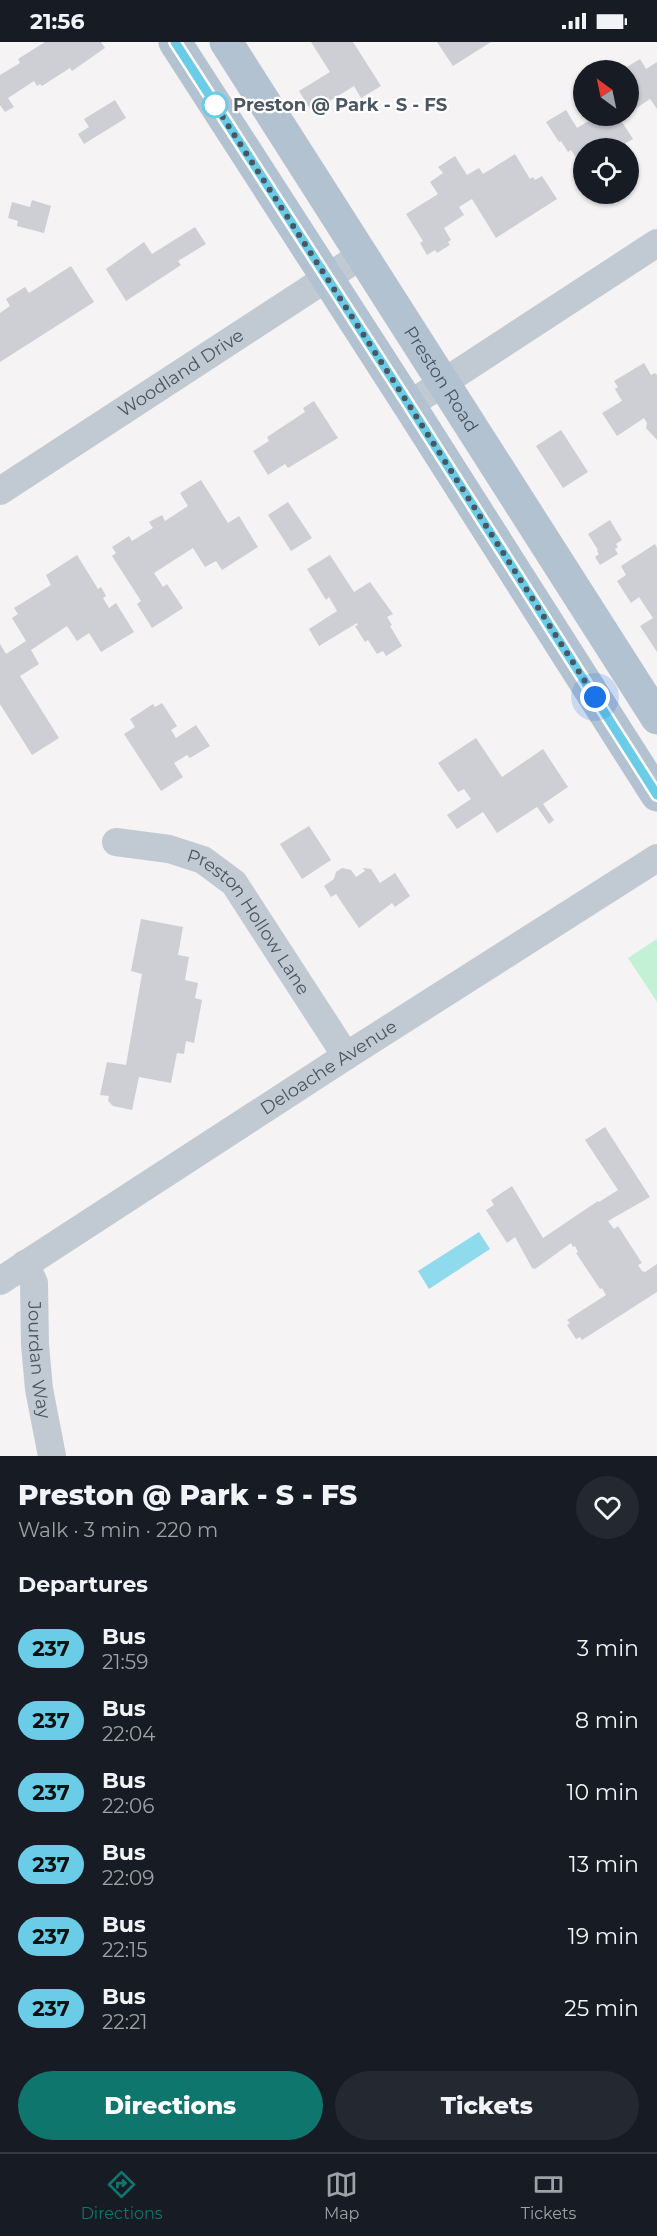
<!DOCTYPE html>
<html lang="en">
<head>
<meta charset="utf-8">
<style>
	body { margin:0; font-family:Montserrat,sans-serif; background:#242831; color:#f1f3f6; height:100vh; display:flex; flex-direction:column; font-size:22px; white-space:nowrap }
	* { box-sizing:border-box; margin:0 }
	p { font-size:20px; color:#9ea1a6 }
	.icon { flex:none; width:33px; height:33px; fill:none; stroke:currentColor; stroke-width:2; stroke-linecap:round; stroke-linejoin:round }
	.map { position:relative; height:1414px; overflow:hidden }
	.panel { display:flex; flex-direction:column; background:#171b24; flex:1 }
	.panel>* { flex:none }
	.badge { padding:0 12px; border-radius:20px; font-size:21px; line-height:39px }
	.needle { width:39px; rotate:327deg }
	.fabs { position:absolute; left:573px; top:18px; display:grid; gap:12px }
	.fabs a { display:grid; place-items:center; width:66px; height:66px; border-radius:50%; background:#171b24; box-shadow:0 2px 4px #0004; font-size:30px }
	.you { position:absolute; width:30px; height:30px; margin:-15px; border:4px solid #fff; border-radius:50%; background:#1a73e8; box-shadow:0 0 0 9px #1a73e833 }
	.map>.badge { position:absolute; translate:-50% -50%; box-shadow:0 0 0 3px #fff }
	h2 { padding:0 18px; font-size:22px; line-height:54px }
	.round { display:grid; place-items:center; flex:none; width:63px; height:63px; border-radius:32px; background:#242831 }
	.headline { display:flex; align-items:center; justify-content:space-between; height:102px; padding:0 18px }
	h1 { font-size:28px; font-weight:800; line-height:45px }
	.action { display:flex; gap:12px; margin-top:auto; padding:12px 18px }
	.action a { flex:1; height:69px; border-radius:36px; background:#0f766e; color:#fff; font-size:24px; font-weight:800; line-height:69px; text-align:center }
	.action a+a { background:#242831; color:#f1f3f6 }
	ul { padding:0; list-style:none }
	li { display:flex; align-items:center; gap:18px; height:72px; padding:0 18px }
	li div { flex:1 }
	li b { display:block; font-size:22px }
	li em { font-style:normal }
	li .badge { min-width:66px; font-weight:700; text-align:center }
	.status { display:flex; justify-content:space-between; align-items:center; height:42px; padding:0 30px; background:#171b24; direction:ltr }
	.status svg { height:16px; fill:currentColor }
	.tab-bar { display:flex; justify-content:space-around; align-items:center; height:84px; border-top:2px solid #363941; background:#171b24; font-size:16px; color:#9ea1a6 }
	.tab-bar a { display:grid; justify-items:center; gap:3px }
	.tab-bar .active { color:#0f766e }
	.map>svg:first-child { display:block }
	.green { fill:#c3f1d5 }
	.water { fill:#90daee }
	.building { fill:#cdcfd5 }
	.lines { fill:none; stroke-linecap:round; stroke-linejoin:round }
	.minor { stroke:#c1cad2; stroke-width:28 }
	.major { stroke:#b3c2d1; stroke-width:33 }
	.line-casing { stroke:#fff; stroke-width:14 }
	.line { stroke:#6bcce7; stroke-width:9 }
	.walk { stroke:#4a5661; stroke-width:6; stroke-dasharray:0 10.8 }
	.stop-dot { fill:#fff; stroke:#6bcce7; stroke-width:3 }
	.labels { text-anchor:middle; dominant-baseline:central; stroke-width:4.5; stroke-linejoin:round; paint-order:stroke }
	.stop-label { font-size:18px; font-weight:bold; fill:#4a5661; stroke:#fff; text-anchor:start }
	.street-label { font-size:18px; fill:#4a5661; stroke:#fff }
</style>
</head>
<body>
<div class="status"><b>21:56</b><svg viewBox="0 0 49 12"><path d="M0 12V9h3v3zM5 12V6h3v6zM10 12V3h3v9zM15 12V0h3v12zM26 1h20v11H26zM47 4h2v5h-2z"/></svg></div>
<div class="map">
<svg width="657" height="1414" viewBox="0 0 657 1414">
	<rect width="100%" height="100%" fill="#f5f3f3"/>
	<path class="green" d="M657 897V960L628 916Z"/>
	<path class="water" d="M479 1190 490 1207 429 1247 418 1229Z"/>
	<g class="building">
		<path d="M45 0H101L105 6 72 29 70 26 42 44 40 42 37 44 34 39 8 56 14 65 5 70 0 63V33L20 21 18 17Z"/>
		<path d="M311 0H353L381 44 361 56 354 44 312 70 299 49 330 30Z"/>
		<path d="M437 0H491L453 24Z"/>
		<path d="M640 17 646 27 657 20V67L650 57 632 69 628 63V28H622Z"/>
		<path d="M115 58 126 76 84 102 78 92 89 85 84 77Z"/>
		<path d="M566 68 577 86 597 74H618L633 97 617 106H584V128L571 108 568 110 561 99 559 100 546 80Z"/>
		<path d="M515 112 530 137 533 135 535 138 542 134 557 157 496 196 472 157 459 165 464 173 444 186 451 198 448 200 450 203 437 211 435 208 427 213 420 201 423 199 406 172 438 152 430 140 443 131 438 125 455 114 467 133 479 126 483 132Z"/>
		<path d="M32 158 51 164 44 191 17 184 18 179 8 176 12 160 30 165Z"/>
		<path d="M195 185 206 202 178 219 181 223 126 259 106 227 144 200 152 212Z"/>
		<path d="M71 224 94 260 0 320V271L10 264 6 257 25 245 29 251Z"/>
		<path d="M644 321 651 333 655 331 657 333V398L646 386 647 381 644 376 617 394 602 371 622 359 615 347 618 345 614 339Z"/>
		<path d="M314 359 338 396 288 426 285 422 268 433 253 409 269 399 267 395 305 370 303 366Z"/>
		<path d="M561 388 588 430 563 446 536 404Z"/>
		<path d="M201 438 228 481 239 474 258 505 222 528 216 519 205 525 193 506 154 531 163 545 167 542 183 566 152 586 137 562 141 559 112 514 116 511 112 505 129 494 132 499 153 486 149 480 162 473 165 479 188 464 180 451Z"/>
		<path d="M288 460 312 496 291 509 268 473Z"/>
		<path d="M610 478 622 498 616 502 618 505 615 507 618 512 600 523 595 515 599 512 597 509 598 508 588 492Z"/>
		<path d="M655 502 657 506V610L640 584 653 576 639 555 631 561 617 539 626 533 621 524Z"/>
		<path d="M77 513 98 547 101 545 106 554 103 556 109 566 116 561 134 590 101 610 89 591 77 599 67 584 31 608 39 622 20 634 59 696 32 713 0 662V602L6 612 26 599 12 576 18 572 14 566 51 543 46 533Z"/>
		<path d="M330 513 354 550 370 540 393 572 387 575 392 583 390 584 402 604 386 614 383 609 377 612 368 598 365 600 355 584 358 583 357 581 319 604 309 587 337 569 329 555 326 558 307 527Z"/>
		<path d="M162 661 177 684 171 688 176 696 196 683 210 704 190 716 187 713 174 721 183 735 161 749 124 692 135 685 130 677 153 662 155 665Z"/>
		<path d="M476 696 502 735 543 707 568 745 543 762 554 778 549 782 537 765 497 791 483 770 457 787 447 773 471 757 464 747 458 750 438 721Z"/>
		<path d="M309 784 331 818 302 837 280 802Z"/>
		<path d="M342 826 351 828 356 835 365 829 363 826 371 827 380 841 395 831 410 854 395 865 392 861 359 886 336 852 331 855 324 844 334 837 336 830Z"/>
		<path d="M141 877 183 885 178 913 189 915 185 938 198 941 195 956 202 958 194 1001 186 999 184 1012 177 1011 171 1041 139 1035 132 1068 113 1064 108 1059 109 1054 100 1053 107 1020 126 1023 142 932 131 929Z"/>
		<path d="M605 1085 650 1155 608 1179 614 1187 618 1184 642 1221 638 1223 642 1229 645 1230 657 1222V1250L582 1298 580 1295 576 1297 567 1283 570 1281 567 1278 606 1253 602 1246 600 1247 576 1211 578 1210 575 1204 573 1205 571 1201 535 1227 532 1226 515 1195 507 1201 486 1168 494 1163 491 1158 512 1144 543 1196 598 1159 599 1160 618 1148 585 1098Z"/>
	</g>
	<g class="lines">
		<g class="minor">
			<path d="M409 363 657 201"/>
			<path id="s1" d="M0 449 362 213"/>
			<path id="s2" d="M116 800 169 807 203 818 234 841 346 1014"/>
			<path id="s3" d="M25 1222 34 1241 35 1303 39 1347 52 1414"/>
			<path id="s4" d="M0 1239 346 1014 657 816"/>
		</g>
		<g class="major">
			<path d="M175 0 409 363 657 753"/>
			<path id="s5" d="M226 0 657 676"/>
		</g>
	</g>
	<g class="lines">
		<g class="line-casing">
			<path id="line" d="M175 0 409 363 657 753"/>
		</g>
		<use href="#line" class="line"/>
		<path class="walk" d="M215 63 213 60 409 363 595 655"/>
	</g>
	<circle class="stop-dot" cx="215" cy="63" r="12"/>
	<g class="labels">
		<g class="stop-label">
			<text x="233" y="63">Preston @ Park - S - FS</text>
		</g>
		<g class="street-label">
			<text stroke="none"><textPath href="#s1" startOffset="216">Woodland Drive</textPath></text>
			<text stroke="none"><textPath href="#s5" startOffset="400">Preston Road</textPath></text>
			<text stroke="none"><textPath href="#s2" startOffset="166">Preston Hollow Lane</textPath></text>
			<text stroke="none"><textPath href="#s4" startOffset="392">Deloache Avenue</textPath></text>
			<text stroke="none"><textPath href="#s3" startOffset="98">Jourdan Way</textPath></text>
		</g>
	</g>
</svg>
<div class="fabs">
<a><svg class="needle" viewBox="-14 -14 28 28"><path d="M0-13l5 13h-10z" fill="#e53935"/><path d="M0 13l5-13h-10z" fill="#9ea1a6"/></svg></a>
<a><svg class="icon" aria-label="locate" viewBox="0 0 24 24"><circle cx="12" cy="12" r="6"/><path d="M12 2v4M12 18v4M2 12h4M18 12h4"/></svg></a>
</div>
<div class="you" style="left:595px;top:655px"></div>
</div>
<section class="panel">
<div class="headline"><div><h1>Preston @ Park - S - FS</h1><p>Walk · 3 min · 220 m</p></div><a class="round"><svg class="icon" aria-label="heart" viewBox="0 0 24 24"><path d="M12 20l-8-8c-3-5 5-10 8-4 3-6 11-1 8 4z"/></svg></a></div>
<h2>Departures</h2>
<ul>
<li><span class="badge" style="background:#6bcce7;color:#111">237</span><div><b>Bus</b><p>21:59</p></div><em>3 min</em></li>
<li><span class="badge" style="background:#6bcce7;color:#111">237</span><div><b>Bus</b><p>22:04</p></div><em>8 min</em></li>
<li><span class="badge" style="background:#6bcce7;color:#111">237</span><div><b>Bus</b><p>22:06</p></div><em>10 min</em></li>
<li><span class="badge" style="background:#6bcce7;color:#111">237</span><div><b>Bus</b><p>22:09</p></div><em>13 min</em></li>
<li><span class="badge" style="background:#6bcce7;color:#111">237</span><div><b>Bus</b><p>22:15</p></div><em>19 min</em></li>
<li><span class="badge" style="background:#6bcce7;color:#111">237</span><div><b>Bus</b><p>22:21</p></div><em>25 min</em></li>
</ul>
<div class="action"><a>Directions</a><a>Tickets</a></div>
</section>
<nav class="tab-bar">
<a class="active"><svg class="icon" aria-label="directions" viewBox="0 0 24 24"><path d="M12 3l9 9-9 9-9-9zM9 14v-3h6M13 9l2 2-2 2"/></svg>Directions</a>
<a><svg class="icon" aria-label="map" viewBox="0 0 24 24"><path d="M3 6l6-2 6 2 6-2v14l-6 2-6-2-6 2zM9 4v14M15 6v14"/></svg>Map</a>
<a><svg class="icon" aria-label="tickets" viewBox="0 0 24 24"><path d="M3 7h18v10H3zM15 7v10"/></svg>Tickets</a>
</nav>
</body>
</html>
